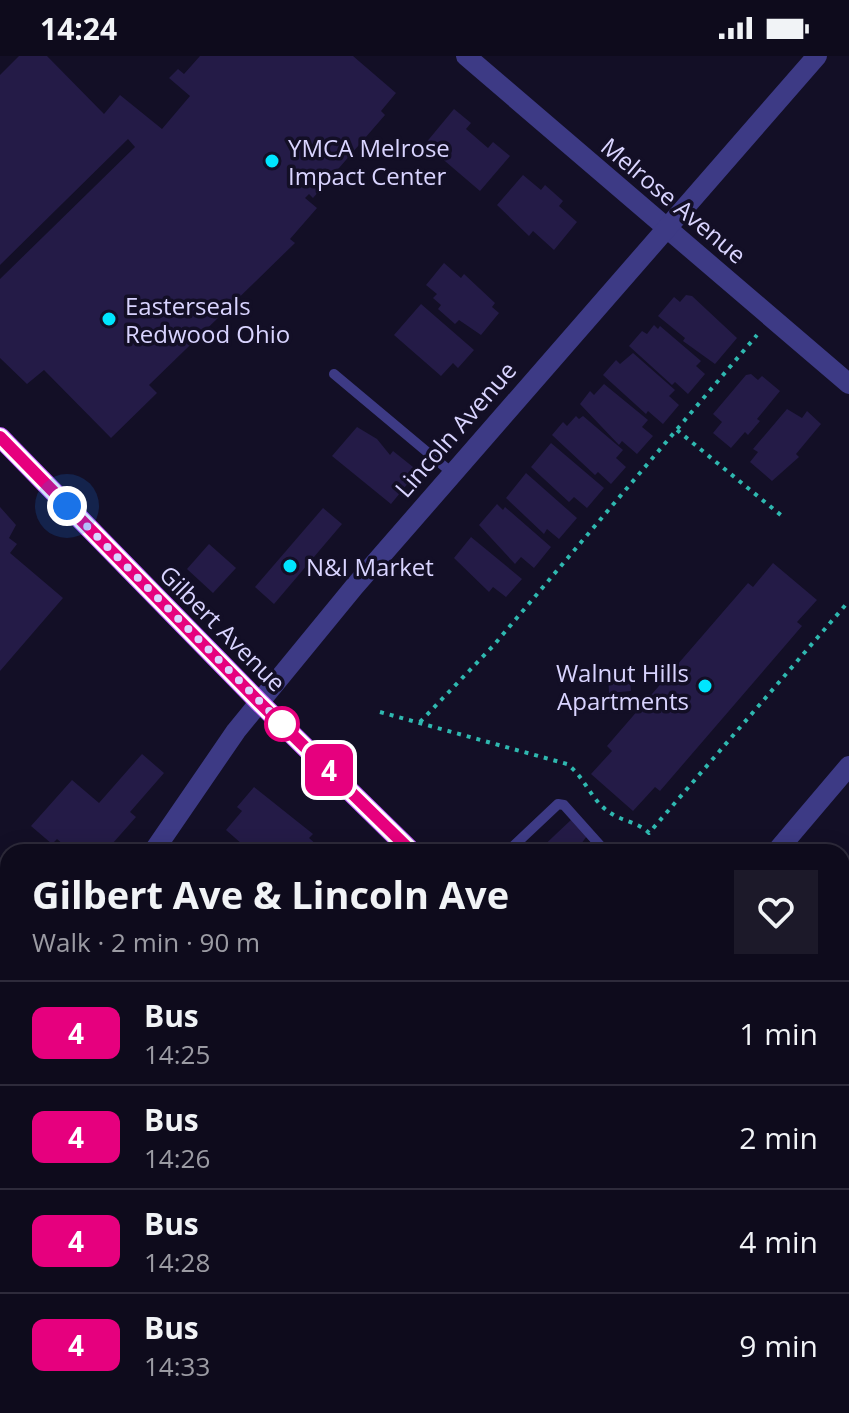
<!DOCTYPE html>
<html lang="en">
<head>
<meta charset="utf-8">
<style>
	body { margin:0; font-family:"Open Sans",sans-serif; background:#1c1929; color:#f1f3f6; height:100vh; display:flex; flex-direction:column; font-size:30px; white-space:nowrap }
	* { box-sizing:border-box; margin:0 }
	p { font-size:26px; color:#9b9ba3 }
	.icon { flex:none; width:44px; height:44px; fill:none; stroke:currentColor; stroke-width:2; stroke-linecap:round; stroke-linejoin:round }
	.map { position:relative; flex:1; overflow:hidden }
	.panel { position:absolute; left:0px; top:788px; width:850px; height:570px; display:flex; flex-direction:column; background:#0e0b1c; border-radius:24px 24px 0 0; box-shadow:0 4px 20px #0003,0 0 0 2px #2e2b3b }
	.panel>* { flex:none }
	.badge { padding:0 16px; border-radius:12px; font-size:28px; line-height:52px }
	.you { position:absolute; width:40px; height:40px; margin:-20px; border:6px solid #fff; border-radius:50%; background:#1a73e8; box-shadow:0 0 0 12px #1a73e833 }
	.map>.badge { position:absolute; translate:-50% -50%; box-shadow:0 0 0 4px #fff }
	.round { display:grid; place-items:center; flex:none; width:84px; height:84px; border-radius:0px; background:#1c1929 }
	.head { display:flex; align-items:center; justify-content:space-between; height:136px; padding:0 32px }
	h1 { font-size:38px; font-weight:700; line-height:60px }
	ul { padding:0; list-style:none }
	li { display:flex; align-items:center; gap:24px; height:104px; padding:0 32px; border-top:2px solid #2e2b3b }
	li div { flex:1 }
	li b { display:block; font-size:30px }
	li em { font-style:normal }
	li .badge { min-width:88px; font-weight:700; text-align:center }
	.status { display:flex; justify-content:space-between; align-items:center; height:56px; padding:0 40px; background:#0e0b1c; direction:ltr }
	.status svg { height:22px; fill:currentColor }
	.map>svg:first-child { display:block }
	.green { fill:#12302f }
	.building { fill:#241b47 }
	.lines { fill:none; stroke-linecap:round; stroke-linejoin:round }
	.path { stroke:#2fb8b0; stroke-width:4; stroke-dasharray:4 6; stroke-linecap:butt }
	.service { stroke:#3d3a85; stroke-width:10 }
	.minor { stroke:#3d3a85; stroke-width:20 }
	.tertiary { stroke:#3d3a85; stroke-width:20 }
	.secondary { stroke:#6f6bff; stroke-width:20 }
	.primary { stroke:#c25bff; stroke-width:20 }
	.line-casing { stroke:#fff; stroke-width:18 }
	.line { stroke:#e6007e; stroke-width:12 }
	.walk { stroke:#d9d4ff; stroke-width:8; stroke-dasharray:0 14.4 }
	.poi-dot { fill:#00e5ff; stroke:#130f26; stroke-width:3 }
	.stop-dot { fill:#fff; stroke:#e6007e; stroke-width:4 }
	.labels { text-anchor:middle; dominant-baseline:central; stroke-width:7; stroke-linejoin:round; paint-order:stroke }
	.poi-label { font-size:24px; fill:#d9d4ff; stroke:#130f26; text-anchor:start }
	.street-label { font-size:24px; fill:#d9d4ff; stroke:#130f26 }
</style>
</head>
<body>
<div class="status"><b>14:24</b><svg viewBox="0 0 49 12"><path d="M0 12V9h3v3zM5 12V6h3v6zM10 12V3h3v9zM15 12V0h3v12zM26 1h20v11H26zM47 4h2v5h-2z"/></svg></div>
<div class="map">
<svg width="849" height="1357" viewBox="0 0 849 1357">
	<rect width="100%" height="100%" fill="#130f26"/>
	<path class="green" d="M0 1113 8 1117V1239H0Z"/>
	<g class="building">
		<path d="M19 0H47L104 58 120 39 162 73 190 40 169 22 178 13 184 18 200 0H353L396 37 381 55 385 59 313 142 309 138 305 142 317 152 290 183 295 187 149 329 157 337 111 382 44 314 27 328 0 302V223L135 91 128 83 0 209V19Z"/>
		<path d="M454 53 471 67 466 73 488 92 493 86 510 100 480 135 425 88Z"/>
		<path d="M523 119 541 134 545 129 563 145 559 150 577 166 554 194 533 175 529 180 497 149Z"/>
		<path d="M444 207 461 222 464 218 495 247 492 251 499 257 481 279 459 264 455 268 438 253 441 249 433 242 437 238 426 229Z"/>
		<path d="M686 239 692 240 737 282 715 308 683 285 685 282 658 260 674 241 680 246Z"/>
		<path d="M421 248 474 294 458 312 453 307 441 320 394 279Z"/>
		<path d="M654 269 658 273 660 270 701 305 696 310 705 318 688 338 675 326 672 329 629 290 642 275 647 278Z"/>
		<path d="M633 297 675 334 669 340 679 349 663 368 648 355 646 358 603 319 616 304 620 308Z"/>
		<path d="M751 318 758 324 762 320 780 335 757 363 760 365 748 379 745 376 731 392 713 377 722 366 713 358 746 319Z"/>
		<path d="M604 328 648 364 642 371 653 380 637 398 622 385 619 389 580 348 590 335 594 339Z"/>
		<path d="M787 353 802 362 807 355 821 368 796 398 799 401 772 425 750 406 758 396 753 393Z"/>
		<path d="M576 360 579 363 583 360 623 394 616 402 626 411 611 428 598 416 595 419 552 379 563 366 567 370Z"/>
		<path d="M357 371 377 383 390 399 393 395 418 415 391 448 332 400Z"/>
		<path d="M551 387 604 432 587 452 574 441 569 446 531 411Z"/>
		<path d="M526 417 577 462 559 483 547 473 544 478 506 442Z"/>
		<path d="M497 448 503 454 505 451 551 491 534 512 521 501 515 508 479 469Z"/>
		<path d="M0 451 16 469 9 482 17 488 10 497 63 542 0 615Z"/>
		<path d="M323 452 342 468 274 548 255 531Z"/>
		<path d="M471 481 522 523 506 541 493 531 489 536 454 502Z"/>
		<path d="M209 488 236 512 213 537 187 513Z"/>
		<path d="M773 507 817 544 797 566 802 570 660 735 655 731 633 755 591 718 612 695 607 690 748 527 753 531Z"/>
		<path d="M629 615 631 635 609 637 608 617Z"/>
		<path d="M142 698 164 717 130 756 136 761 105 796H72L57 783 52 788 31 770 72 724 99 747Z"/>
		<path d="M254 731 313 778 309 782 325 796H251L226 774 242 755 237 751Z"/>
		<path d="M572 763 587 780 575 796H537Z"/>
		<path d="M846 807 849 810V858L842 852V811Z"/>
		<path d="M842 902 849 908V950L842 958Z"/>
		<path d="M8 1334V1350H18L26 1357H0V1336L3 1339Z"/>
	</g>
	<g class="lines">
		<g class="path">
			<path d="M677 374 782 460"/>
			<path d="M380 656 567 708C585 721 590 743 609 756 621 765 638 766 649 777L849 545"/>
			<path d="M420 666 493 590 757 279"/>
			<path d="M842 1138 849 1134"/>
		</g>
		<g class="service">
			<path d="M334 318 451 416"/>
			<path d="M507 796 558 748 564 749 606 796"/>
		</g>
		<g class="minor">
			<path d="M466 0 849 328"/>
			<path d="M776 796 849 710"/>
			<path d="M0 868 8 875"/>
			<path d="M83 1357 89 1350"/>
		</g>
		<g class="tertiary">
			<path d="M153 796 236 675 354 531 817 0"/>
			<path d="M0 973 8 964"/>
		</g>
		<path class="secondary" d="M357 1357 370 1350"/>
		<g class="primary">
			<path d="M0 381 259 646 412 796"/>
			<path d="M842 1084 849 1080"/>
			<path d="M779 1350 780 1357"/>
		</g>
	</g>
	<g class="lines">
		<g class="line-casing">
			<path id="line" d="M0 381 259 646 412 796"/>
		</g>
		<use href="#line" class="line"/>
		<path class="walk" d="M67 450 282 668"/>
	</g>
	<g class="poi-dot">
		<circle cx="272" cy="105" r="8"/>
		<circle cx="109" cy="263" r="8"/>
		<circle cx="290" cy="510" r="8"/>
		<circle cx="705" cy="630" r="8"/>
	</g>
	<circle class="stop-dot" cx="282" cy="668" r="16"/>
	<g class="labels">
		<g class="poi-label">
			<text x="288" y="91">YMCA Melrose<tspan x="288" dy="28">Impact Center</tspan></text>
			<text x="125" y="249">Easterseals<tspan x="125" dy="28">Redwood Ohio</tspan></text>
			<text x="306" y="510">N&amp;I Market</text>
			<text x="689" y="616" text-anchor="end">Walnut Hills<tspan x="689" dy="28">Apartments</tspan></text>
		</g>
		<g class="street-label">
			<text transform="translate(674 144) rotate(40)">Melrose Avenue</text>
			<text transform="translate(455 373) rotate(-49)">Lincoln Avenue</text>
			<text transform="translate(223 572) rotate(45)">Gilbert Avenue</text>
		</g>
	</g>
</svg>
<div class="you" style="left:67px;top:450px"></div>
<b class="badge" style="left:329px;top:714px;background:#e6007e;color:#fff">4</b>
<section class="panel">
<div class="head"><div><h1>Gilbert Ave &amp; Lincoln Ave</h1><p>Walk · 2 min · 90 m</p></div><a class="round"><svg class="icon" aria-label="heart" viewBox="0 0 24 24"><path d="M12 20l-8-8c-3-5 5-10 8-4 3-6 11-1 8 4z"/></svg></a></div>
<ul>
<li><span class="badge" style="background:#e6007e;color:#fff">4</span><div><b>Bus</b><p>14:25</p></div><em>1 min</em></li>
<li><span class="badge" style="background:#e6007e;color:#fff">4</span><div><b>Bus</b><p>14:26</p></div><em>2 min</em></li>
<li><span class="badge" style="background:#e6007e;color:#fff">4</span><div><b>Bus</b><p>14:28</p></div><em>4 min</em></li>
<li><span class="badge" style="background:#e6007e;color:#fff">4</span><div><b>Bus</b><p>14:33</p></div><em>9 min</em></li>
</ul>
</section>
</div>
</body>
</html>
